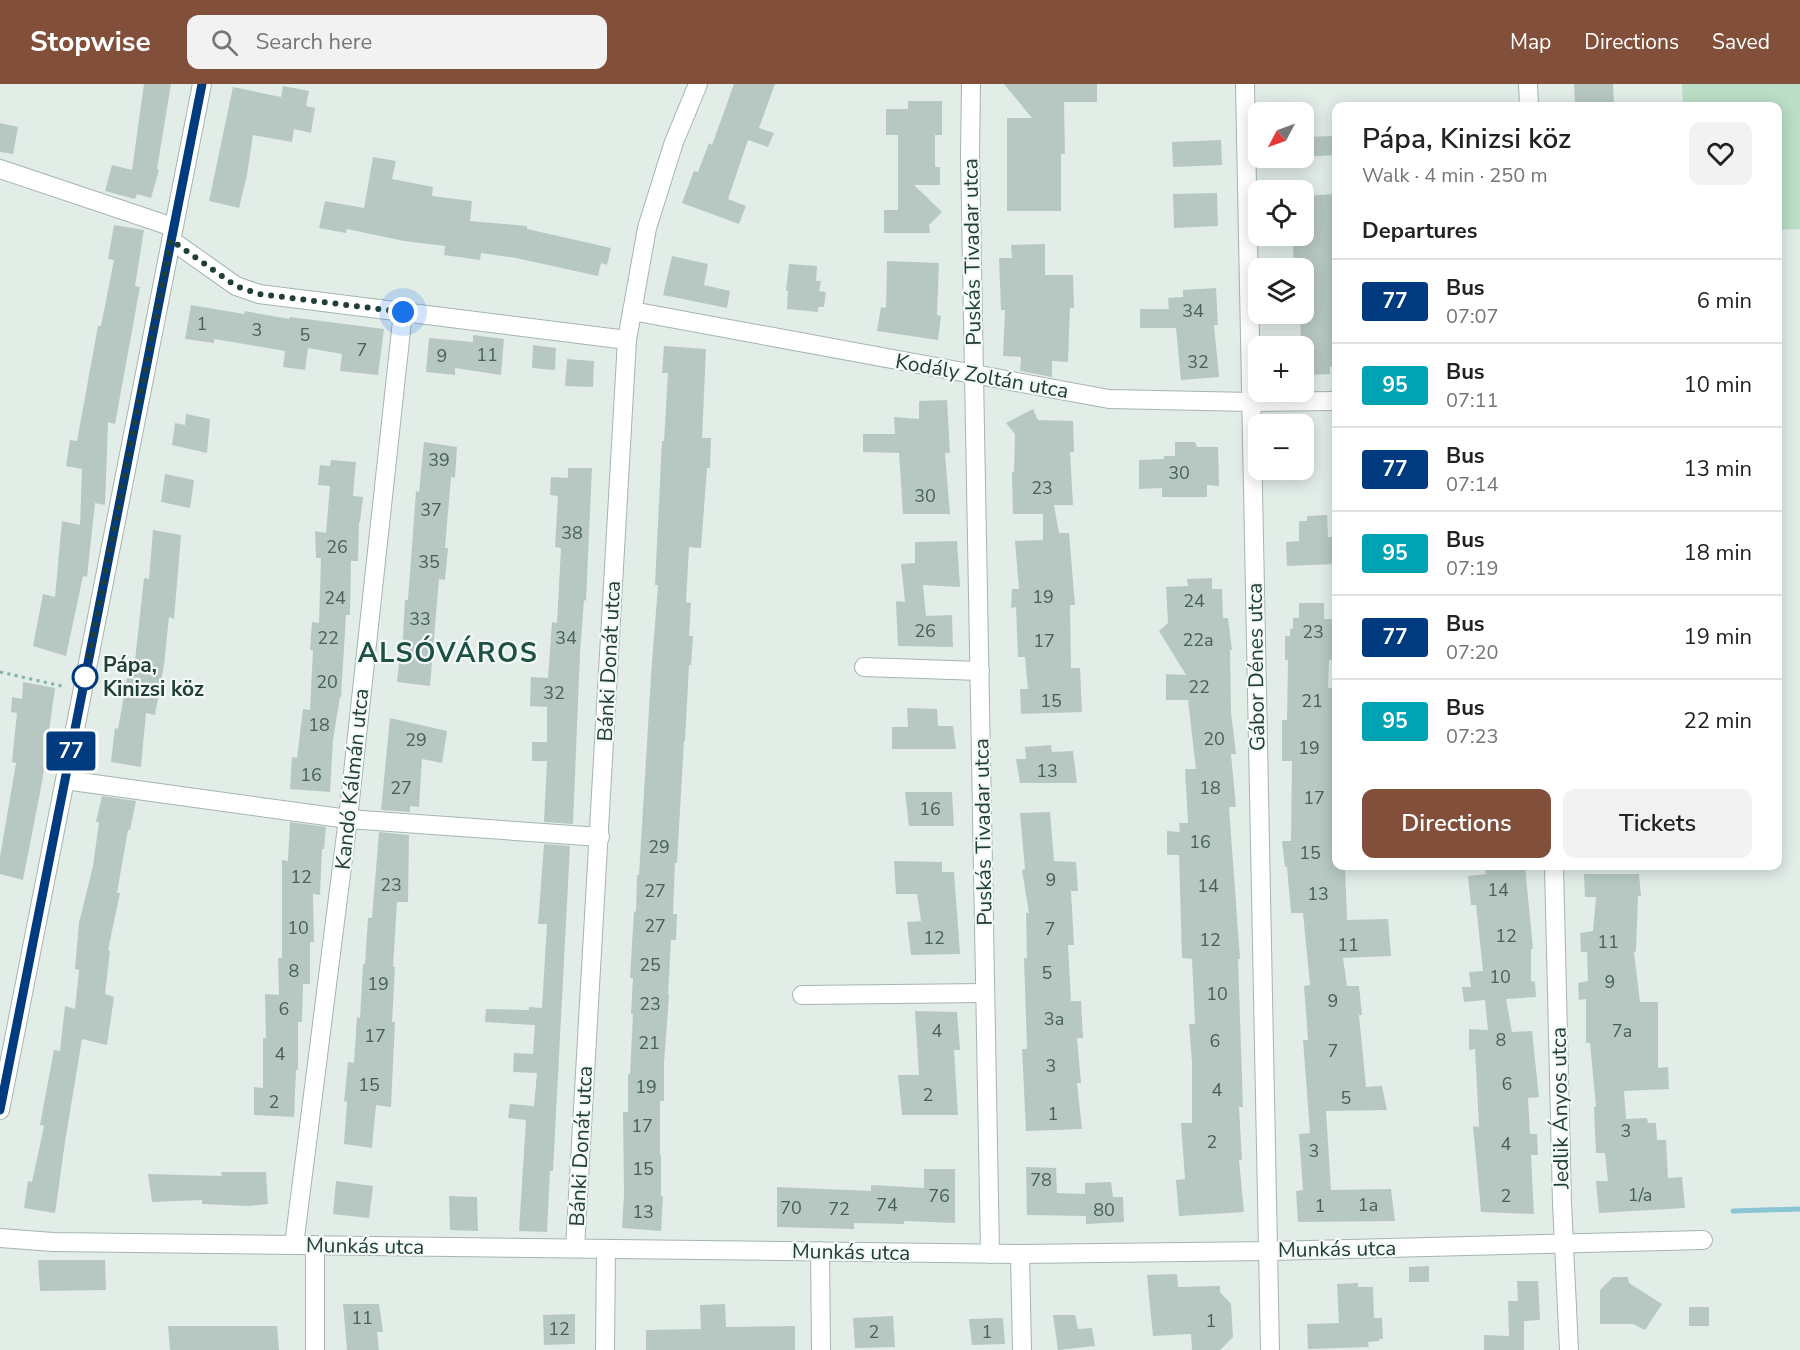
<!DOCTYPE html>
<html lang="en">
<head>
<meta charset="utf-8">
<style>
	body { margin:0; font-family:"Nunito Sans",sans-serif; background:#f2f2f2; color:#222; height:100vh; display:flex; flex-direction:column; font-size:22px; white-space:nowrap }
	* { box-sizing:border-box; margin:0 }
	p { font-size:20px; color:#767676 }
	.icon { flex:none; width:33px; height:33px; fill:none; stroke:currentColor; stroke-width:2; stroke-linecap:round; stroke-linejoin:round }
	.map { position:relative; flex:1; overflow:hidden }
	.details { position:absolute; left:1332px; top:18px; width:450px; height:768px; display:flex; flex-direction:column; background:#fff; border-radius:12px; box-shadow:0 3px 15px #0003 }
	.details>* { flex:none }
	.badge { padding:0 12px; border-radius:4px; font-size:21px; line-height:39px }
	.needle { width:39px; rotate:229deg }
	.fabs { position:absolute; left:1248px; top:18px; display:grid; gap:12px }
	.fabs a { display:grid; place-items:center; width:66px; height:66px; border-radius:12px; background:#fff; box-shadow:0 3px 15px #0003; font-size:30px }
	.you { position:absolute; width:30px; height:30px; margin:-15px; border:4px solid #fff; border-radius:50%; background:#1a73e8; box-shadow:0 0 0 9px #1a73e833 }
	.map>.badge { position:absolute; translate:-50% -50%; box-shadow:0 0 0 3px #fff }
	h2 { padding:0 30px; font-size:22px; line-height:54px }
	.round { display:grid; place-items:center; flex:none; width:63px; height:63px; border-radius:12px; background:#f2f2f2 }
	.summary { display:flex; align-items:center; justify-content:space-between; height:102px; padding:0 30px }
	h1 { font-size:28px; font-weight:600; line-height:45px }
	.button { display:flex; gap:12px; margin-top:auto; padding:12px 30px }
	.button a { flex:1; height:69px; border-radius:12px; background:#814f3a; color:#fff; font-size:24px; font-weight:600; line-height:69px; text-align:center }
	.button a+a { background:#f2f2f2; color:#222 }
	ul { padding:0; list-style:none }
	li { display:flex; align-items:center; gap:18px; height:84px; padding:0 30px; border-top:2px solid #e0e0e0 }
	li div { flex:1 }
	li b { display:block; font-size:22px }
	li em { font-style:normal }
	li .badge { min-width:66px; font-weight:700; text-align:center }
	header { display:flex; align-items:center; gap:36px; box-sizing:border-box; height:84px; padding:0 30px; background:#814f3a; color:#fff }
	header strong { font-size:28px }
	nav { display:flex; gap:33px; margin-inline-start:auto; font-size:21px }
	.search { width:420px; height:54px; background:#f2f2f2; display:flex; align-items:center; gap:15px; box-sizing:border-box; padding:0 21px; border-radius:12px; color:#767676; font-size:22px }
	.map>svg:first-child { display:block }
	.green { fill:#bbdec6 }
	.lines { fill:none; stroke-linecap:round; stroke-linejoin:round }
	.stream { stroke:#89c5d3; stroke-width:5 }
	.building { fill:#b7c8c2 }
	.minor-casing { stroke:#a5b5b0; stroke-width:20 }
	.path { stroke:#82b1a4; stroke-width:3; stroke-dasharray:3 4.5; stroke-linecap:butt }
	.minor { stroke:#fff; stroke-width:18 }
	.line-casing { stroke:#fff; stroke-width:14 }
	.line { stroke:#003b80; stroke-width:9 }
	.walk { stroke:#223e38; stroke-width:6; stroke-dasharray:0 10.8 }
	.stop-dot { fill:#fff; stroke:#003b80; stroke-width:3 }
	.labels { text-anchor:middle; dominant-baseline:central; stroke-width:4.5; stroke-linejoin:round; paint-order:stroke }
	.number-label { font-size:18px; fill:#47605a }
	.street-label { font-size:21px; fill:#223e38; stroke:#f3f9f6 }
	.stop-label { font-size:21px; font-weight:bold; fill:#223e38; stroke:#f3f9f6; text-anchor:start }
	.district-label { font-size:27px; font-weight:bold; letter-spacing:1.5px; fill:#1d5146; stroke:#f3f9f6 }
</style>
</head>
<body>
<header>
<strong>Stopwise</strong>
<div class="search"><svg class="icon" aria-label="search" viewBox="0 0 24 24"><circle cx="10" cy="10" r="6"/><path d="M15 15l6 6"/></svg>Search here</div>
<nav><a>Map</a><a>Directions</a><a>Saved</a></nav>
</header>
<div class="map">
<svg width="1800" height="1266" viewBox="0 0 1800 1266">
	<rect width="100%" height="100%" fill="#e2ede8"/>
	<path class="green" d="M1682 0H1800V145L1778 146V22H1683Z"/>
	<g class="lines">
		<path class="stream" d="M1733 1127 1800 1125"/>
	</g>
	<g class="building">
		<path d="M144 0H171L157 85 159 86 151 114 137 110 135 115 105 107 112 81 132 86Z"/>
		<path d="M734 0H775L759 44 774 49 768 63 748 56 728 115 746 122 739 140 682 119 694 87 698 88 709 59 712 61Z"/>
		<path d="M1004 0H1097V18H1064L1065 70H1061V127H1007V34H1032Z"/>
		<path d="M1574 0H1613L1614 22H1575Z"/>
		<path d="M283 2 309 7 306 22 315 24 311 49 294 45 292 58 253 51 247 91 239 124 209 117 233 3 281 13Z"/>
		<path d="M908 17H942V51H935V83H940V101H914L942 128 929 141 930 149H884V126H898V51H886V25H908Z"/>
		<path d="M0 39 18 43 13 70 0 68Z"/>
		<path d="M1336 52V71L1304 73V53Z"/>
		<path d="M1221 56 1222 81 1173 83 1172 58Z"/>
		<path d="M373 73 396 77 392 95 433 103 432 112 472 117 470 137 527 142V145L611 164 607 181 601 179 598 192 516 174 481 169 480 176 444 171 445 162 404 157 347 145 346 149 319 144 325 117 364 124Z"/>
		<path d="M1217 109 1218 142 1174 144 1173 110Z"/>
		<path d="M1336 110V283H1330V290L1304 291V262H1301L1300 230H1304V184H1294L1293 156H1304V112Z"/>
		<path d="M114 141 144 146 135 202 140 203 115 340 108 338 105 421 95 419 87 493 83 492 66 572 33 562 43 510 55 513 62 437 80 441 82 385 66 382 70 356 77 357 98 242H101L114 176 108 175Z"/>
		<path d="M1045 160V191H1073L1074 224H1070L1068 278 1052 277V293L1020 287 1021 273 1003 272 1005 226H1001L999 174H1012L1011 161Z"/>
		<path d="M672 172 708 180 704 201 730 207 727 224 663 211Z"/>
		<path d="M887 177 939 179 937 231 941 232 938 256 877 247 881 223 886 224Z"/>
		<path d="M789 180 817 182 816 197H821L819 207 826 208 824 223H818V228L787 225 788 207H786Z"/>
		<path d="M1216 204 1218 241H1214L1219 293 1181 296 1176 244H1140V225H1169L1168 214 1183 213V206Z"/>
		<path d="M191 221 244 230 245 227 289 235 290 233 384 245 378 291 340 287 342 270 308 264 305 286 283 283 285 267 214 255V259L185 255Z"/>
		<path d="M473 251 504 255 501 291 455 284V291L426 288 429 254 473 258Z"/>
		<path d="M533 261 556 264 555 286 532 284Z"/>
		<path d="M664 262 706 265 702 354H711L710 384H707L701 464 689 463 686 518 691 519 689 552H693L691 581H689L685 657H684L677 779H675L673 830H677L676 856H671L668 911H669L664 979V1017H660V1071H661V1112H663L661 1147 622 1144 624 1111 623 1028H628V990H630L633 930H631L633 894H630L634 827 636 828 637 791H639L651 592 658 501H655L662 357H664L668 289H662Z"/>
		<path d="M567 275 594 277 593 303 565 302Z"/>
		<path d="M947 316 950 369H945L950 430H903L899 369 863 368V350H895L894 333 919 335V317Z"/>
		<path d="M1033 325 1038 336 1073 337 1074 368H1070L1073 421H1054L1059 449H1069L1075 521H1070L1071 584H1080L1082 628 1021 630 1020 605H1028L1025 573H1018L1016 523 1011 524 1012 505H1019L1015 457 1043 456V430H1013L1012 388H1014L1015 350 1006 339Z"/>
		<path d="M186 330 210 335 207 369 172 361 175 339 185 341Z"/>
		<path d="M424 358 457 363 455 394 451 393 445 464H448L445 496 439 495 430 602 397 598 400 570H402L405 516H408L416 407 419 408Z"/>
		<path d="M1175 358H1195L1197 363H1218L1219 402 1207 401V413H1162V404L1139 405V376L1164 375V372H1175Z"/>
		<path d="M331 376 356 378 353 412 363 413 360 438H359L358 477H351L350 531H346L341 613H340L333 656 330 708 290 705 292 673 297 674 303 625 310 626 313 566H310L312 538 319 539 321 474H316L315 447 326 449 330 402 318 401 320 381 330 382Z"/>
		<path d="M568 384H592L586 517 584 516 580 569 573 740 544 738 547 677H532V658H547V623L530 622 531 593 548 594 552 538 557 539 561 464 555 463 558 412 550 411 551 393 568 394Z"/>
		<path d="M165 390 194 396 190 424 161 418Z"/>
		<path d="M1327 431 1328 453H1336V480L1287 482 1286 458 1299 457V437H1307V432Z"/>
		<path d="M153 446 181 451 174 535 169 533 164 581 155 631 146 629 141 683 111 678 115 644 118 645 127 594 133 595 144 494 149 495Z"/>
		<path d="M957 457 960 503 923 501 926 532 952 531 953 563 898 562 896 517 905 518 901 480 915 479V458Z"/>
		<path d="M1212 494V505H1222L1223 534H1228L1232 566H1230L1231 628 1236 670H1231L1236 723H1229L1240 875H1238L1243 1023H1239L1242 1076H1239L1244 1128 1179 1132 1176 1096 1185 1095 1181 1039H1192V978L1189 940H1195L1192 875 1182 874 1179 771H1167V747L1180 748 1179 739H1188L1185 685H1196L1188 616H1166V590L1186 591 1159 547 1168 539 1166 503 1188 502 1187 495Z"/>
		<path d="M1299 519H1324V535H1334V542H1336V576H1329L1328 604H1336V782H1345L1347 836 1388 835 1391 872 1343 874 1347 902H1359L1362 931H1359L1366 1003 1382 1002 1387 1026 1326 1027 1331 1106 1391 1105 1395 1137 1298 1138 1296 1107 1303 1106 1299 1050 1310 1049 1303 956H1308L1304 902 1310 901 1303 829H1291L1287 783H1285L1282 757H1291L1292 677H1282V636H1287L1288 576H1285V552H1290V545H1293V534H1299Z"/>
		<path d="M23 598 55 604 42 698 23 796 0 790V773L16 679 12 678 17 629 11 628 12 613 22 615Z"/>
		<path d="M907 624 937 625 938 642H953L956 665H892V643H908Z"/>
		<path d="M390 634 447 647 442 679 422 675 419 723 410 722V728L381 726Z"/>
		<path d="M1051 661 1052 668 1073 667 1077 699H1020L1016 675H1026L1025 663Z"/>
		<path d="M905 708H952L954 742H909Z"/>
		<path d="M102 712 136 717 130 746H128L117 809H120L108 866 110 867 105 910 114 913 107 961 82 955 65 1058 55 1129 24 1124 28 1097 32 1098 44 1042 40 1041 54 966 60 967 65 922 75 925 79 886 75 885 79 839 93 782 99 738H96Z"/>
		<path d="M1050 728 1054 777 1076 778 1078 807H1071L1074 861H1068L1071 917H1081L1083 954H1077L1081 999H1077L1082 1045 1026 1047 1022 965H1027L1024 874H1027L1026 829H1029L1022 786 1025 785 1020 729Z"/>
		<path d="M290 738 326 743 324 765H322L320 811 313 810 314 858H310V900H303L302 938H298V986H296L294 1033 254 1031V1003L263 1004V954H266L265 910 279 911 278 874H282V776L288 777Z"/>
		<path d="M379 748 409 751 408 818H397L393 883H395L392 938H395L391 1023 376 1021 372 1064 344 1060 347 1018 344 1017 348 978 354 979 357 933 360 934 363 880H365L368 834H372Z"/>
		<path d="M544 760 570 762 553 1087H550L547 1148 519 1147 526 1036 508 1034 510 1020 534 1022 537 989 513 988 514 969 533 970 535 941 485 938 486 925 529 926V923L542 924 547 840H538Z"/>
		<path d="M894 777 942 778V788H954L960 870 911 871 907 838 921 837 917 810H896Z"/>
		<path d="M1485 782H1525L1533 865H1531V897L1535 898 1536 913 1506 915 1512 948 1532 947 1539 1013 1528 1014 1530 1050H1537L1538 1071H1531L1534 1130 1481 1128 1473 1042 1479 1043 1475 965 1469 966V945L1488 946 1485 916 1464 918 1462 903H1471L1469 888 1483 887 1476 821H1471L1468 792 1486 790Z"/>
		<path d="M1584 790H1639L1641 812H1638L1636 867 1634 868 1640 918H1658V984L1668 983 1669 1005 1624 1007 1626 1035 1647 1034 1648 1039H1656L1657 1056H1666L1668 1094 1682 1093 1685 1124 1599 1129 1596 1097H1608L1605 1069H1596L1594 1023H1596L1590 959H1586V915L1579 916 1578 899 1588 897 1587 868H1581L1580 849 1593 847 1596 813H1585Z"/>
		<path d="M915 927 957 928 960 966H954L958 1031H902L898 991H919Z"/>
		<path d="M1026 1083 1056 1084 1057 1109 1085 1110V1099L1111 1098 1113 1113H1123L1124 1138 1086 1140V1132L1027 1131Z"/>
		<path d="M924 1085H955V1139L904 1137V1140L854 1139V1145L777 1143V1103L871 1107V1101L924 1104Z"/>
		<path d="M221 1088H266L268 1120 248 1122 202 1120V1116L152 1118 148 1090 222 1092Z"/>
		<path d="M336 1097 373 1102 369 1134 333 1130Z"/>
		<path d="M449 1112 477 1113 478 1147 450 1146Z"/>
		<path d="M38 1176H105L106 1206 40 1207Z"/>
		<path d="M1429 1182V1198H1409V1183Z"/>
		<path d="M1177 1190 1178 1203 1220 1202V1208L1231 1220 1233 1253 1220 1266H1192L1191 1250 1153 1252 1147 1191Z"/>
		<path d="M1613 1193H1628L1629 1199 1662 1220 1645 1246 1633 1240H1600V1206Z"/>
		<path d="M1517 1197H1538L1540 1236 1524 1237V1266H1484V1251L1509 1252 1508 1217H1518Z"/>
		<path d="M1358 1199V1203H1373L1374 1234H1382L1383 1255H1379V1257L1368 1258 1369 1263 1308 1265 1307 1240 1339 1239 1337 1200Z"/>
		<path d="M343 1220H379L383 1248H377L379 1266H347Z"/>
		<path d="M725 1220 726 1243 795 1242V1266H646V1246L701 1245 700 1221Z"/>
		<rect x="1689" y="1223" width="20" height="19"/>
		<path d="M575 1230V1260L544 1261 543 1231Z"/>
		<path d="M1053 1231H1075L1078 1245 1092 1244 1095 1262 1058 1266Z"/>
		<path d="M893 1232 895 1263 855 1264 853 1234Z"/>
		<path d="M1003 1234 1005 1260 972 1261 969 1235Z"/>
		<path d="M168 1242H277L279 1266H170Z"/>
	</g>
	<g class="lines">
		<g class="minor-casing">
			<g id="minor">
				<path d="M971 0 970 71 990 1170"/>
				<path d="M1245 0 1270 1266"/>
				<path d="M1528 0 1529 22"/>
				<path d="M0 85 173 143"/>
				<path d="M171 156 236 202 259 210 627 256"/>
				<path d="M632 227 1109 315 1251 318 1336 317"/>
				<path d="M864 583 980 587"/>
				<path d="M65 696 348 735 600 753"/>
				<path d="M1554 782 1562 1119 1569 1266"/>
				<path d="M802 911 985 909"/>
				<path d="M0 1026 202 0"/>
				<path d="M0 1154 53 1158 1020 1170 1268 1167 1703 1156"/>
				<path d="M294 1161 348 735 403 228"/>
				<path d="M315 1161V1266"/>
				<path d="M575 1164 627 256 647 144 674 58 698 0"/>
				<path d="M820 1167 821 1266"/>
				<path d="M1020 1170 1022 1266"/>
				<path d="M605 1266 606 1165"/>
			</g>
		</g>
		<path class="path" d="M0 588 66 603"/>
		<use href="#minor" class="minor"/>
	</g>
	<g class="lines">
		<g class="line-casing">
			<path id="line" d="M0 1026 202 0"/>
		</g>
		<use href="#line" class="line"/>
		<path class="walk" d="M85 593 171 156 236 202 259 210 403 228"/>
	</g>
	<circle class="stop-dot" cx="85" cy="593" r="12"/>
	<g class="labels">
		<g class="number-label">
			<text x="1193" y="227">34</text>
			<text x="202" y="240">1</text>
			<text x="257" y="246">3</text>
			<text x="305" y="251">5</text>
			<text x="362" y="266">7</text>
			<text x="487" y="271">11</text>
			<text x="442" y="272">9</text>
			<text x="1198" y="278">32</text>
			<text x="439" y="376">39</text>
			<text x="1179" y="389">30</text>
			<text x="1042" y="404">23</text>
			<text x="925" y="412">30</text>
			<text x="431" y="426">37</text>
			<text x="572" y="449">38</text>
			<text x="337" y="463">26</text>
			<text x="429" y="478">35</text>
			<text x="1043" y="513">19</text>
			<text x="335" y="514">24</text>
			<text x="1194" y="517">24</text>
			<text x="420" y="535">33</text>
			<text x="925" y="547">26</text>
			<text x="1313" y="548">23</text>
			<text x="328" y="554">22</text>
			<text x="566" y="554">34</text>
			<text x="1198" y="556">22a</text>
			<text x="1044" y="557">17</text>
			<text x="327" y="598">20</text>
			<text x="1199" y="603">22</text>
			<text x="554" y="609">32</text>
			<text x="1051" y="617">15</text>
			<text x="1312" y="617">21</text>
			<text x="319" y="641">18</text>
			<text x="1214" y="655">20</text>
			<text x="416" y="656">29</text>
			<text x="1309" y="664">19</text>
			<text x="1047" y="687">13</text>
			<text x="311" y="691">16</text>
			<text x="401" y="704">27</text>
			<text x="1210" y="704">18</text>
			<text x="1314" y="714">17</text>
			<text x="930" y="725">16</text>
			<text x="1200" y="758">16</text>
			<text x="659" y="763">29</text>
			<text x="1310" y="769">15</text>
			<text x="301" y="793">12</text>
			<text x="1051" y="796">9</text>
			<text x="391" y="801">23</text>
			<text x="1208" y="802">14</text>
			<text x="1498" y="806">14</text>
			<text x="655" y="807">27</text>
			<text x="1318" y="810">13</text>
			<text x="655" y="842">27</text>
			<text x="298" y="844">10</text>
			<text x="1050" y="845">7</text>
			<text x="1506" y="852">12</text>
			<text x="934" y="854">12</text>
			<text x="1210" y="856">12</text>
			<text x="1608" y="858">11</text>
			<text x="1348" y="861">11</text>
			<text x="650" y="881">25</text>
			<text x="294" y="887">8</text>
			<text x="1047" y="889">5</text>
			<text x="1500" y="893">10</text>
			<text x="1610" y="898">9</text>
			<text x="378" y="900">19</text>
			<text x="1217" y="910">10</text>
			<text x="1333" y="917">9</text>
			<text x="650" y="920">23</text>
			<text x="284" y="925">6</text>
			<text x="1054" y="935">3a</text>
			<text x="937" y="947">4</text>
			<text x="1622" y="947">7a</text>
			<text x="375" y="952">17</text>
			<text x="1501" y="956">8</text>
			<text x="1215" y="957">6</text>
			<text x="649" y="959">21</text>
			<text x="1333" y="967">7</text>
			<text x="280" y="970">4</text>
			<text x="1051" y="982">3</text>
			<text x="1507" y="1000">6</text>
			<text x="369" y="1001">15</text>
			<text x="646" y="1003">19</text>
			<text x="1217" y="1006">4</text>
			<text x="928" y="1011">2</text>
			<text x="1346" y="1014">5</text>
			<text x="274" y="1018">2</text>
			<text x="1053" y="1030">1</text>
			<text x="642" y="1042">17</text>
			<text x="1626" y="1047">3</text>
			<text x="1212" y="1058">2</text>
			<text x="1506" y="1060">4</text>
			<text x="1314" y="1067">3</text>
			<text x="643" y="1085">15</text>
			<text x="1041" y="1096">78</text>
			<text x="1640" y="1111">1/a</text>
			<text x="939" y="1112">76</text>
			<text x="1506" y="1112">2</text>
			<text x="887" y="1121">74</text>
			<text x="1368" y="1121">1a</text>
			<text x="1320" y="1122">1</text>
			<text x="791" y="1124">70</text>
			<text x="839" y="1125">72</text>
			<text x="1104" y="1126">80</text>
			<text x="643" y="1128">13</text>
			<text x="362" y="1234">11</text>
			<text x="1211" y="1237">1</text>
			<text x="559" y="1245">12</text>
			<text x="874" y="1248">2</text>
			<text x="987" y="1248">1</text>
		</g>
		<g class="street-label">
			<text transform="translate(972 168) rotate(-91)">Puskás Tivadar utca</text>
			<text transform="translate(982 292) rotate(10)">Kodály Zoltán utca</text>
			<text transform="translate(609 577) rotate(-87)">Bánki Donát utca</text>
			<text transform="translate(1256 583) rotate(-91)">Gábor Dénes utca</text>
			<text transform="translate(352 695) rotate(-84)">Kandó Kálmán utca</text>
			<text transform="translate(983 748) rotate(-91)">Puskás Tivadar utca</text>
			<text transform="translate(1560 1024) rotate(-91)">Jedlik Ányos utca</text>
			<text transform="translate(581 1062) rotate(-87)">Bánki Donát utca</text>
			<text transform="translate(365 1162) rotate(1)">Munkás utca</text>
			<text transform="translate(1337 1165) rotate(-1)">Munkás utca</text>
			<text transform="translate(851 1168) rotate(1)">Munkás utca</text>
		</g>
		<g class="stop-label">
			<text x="103" y="581">Pápa,<tspan x="103" dy="24">Kinizsi köz</tspan></text>
		</g>
		<g class="district-label">
			<text x="448" y="569">ALSÓVÁROS</text>
		</g>
	</g>
</svg>
<div class="fabs">
<a><svg class="needle" viewBox="-14 -14 28 28"><path d="M0-13l5 13h-10z" fill="#e53935"/><path d="M0 13l5-13h-10z" fill="#767676"/></svg></a>
<a><svg class="icon" aria-label="locate" viewBox="0 0 24 24"><circle cx="12" cy="12" r="6"/><path d="M12 2v4M12 18v4M2 12h4M18 12h4"/></svg></a>
<a><svg class="icon" aria-label="layers" viewBox="0 0 24 24"><path d="M12 4l9 5-9 5-9-5zM3 14l9 5 9-5"/></svg></a>
<a>+</a>
<a>−</a>
</div>
<div class="you" style="left:403px;top:228px"></div>
<b class="badge" style="left:71px;top:667px;background:#003b80;color:#fff">77</b>
<section class="details">
<div class="summary"><div><h1>Pápa, Kinizsi köz</h1><p>Walk · 4 min · 250 m</p></div><a class="round"><svg class="icon" aria-label="heart" viewBox="0 0 24 24"><path d="M12 20l-8-8c-3-5 5-10 8-4 3-6 11-1 8 4z"/></svg></a></div>
<h2>Departures</h2>
<ul>
<li><span class="badge" style="background:#003b80;color:#fff">77</span><div><b>Bus</b><p>07:07</p></div><em>6 min</em></li>
<li><span class="badge" style="background:#00a3b4;color:#fff">95</span><div><b>Bus</b><p>07:11</p></div><em>10 min</em></li>
<li><span class="badge" style="background:#003b80;color:#fff">77</span><div><b>Bus</b><p>07:14</p></div><em>13 min</em></li>
<li><span class="badge" style="background:#00a3b4;color:#fff">95</span><div><b>Bus</b><p>07:19</p></div><em>18 min</em></li>
<li><span class="badge" style="background:#003b80;color:#fff">77</span><div><b>Bus</b><p>07:20</p></div><em>19 min</em></li>
<li><span class="badge" style="background:#00a3b4;color:#fff">95</span><div><b>Bus</b><p>07:23</p></div><em>22 min</em></li>
</ul>
<div class="button"><a>Directions</a><a>Tickets</a></div>
</section>
</div>
</body>
</html>
